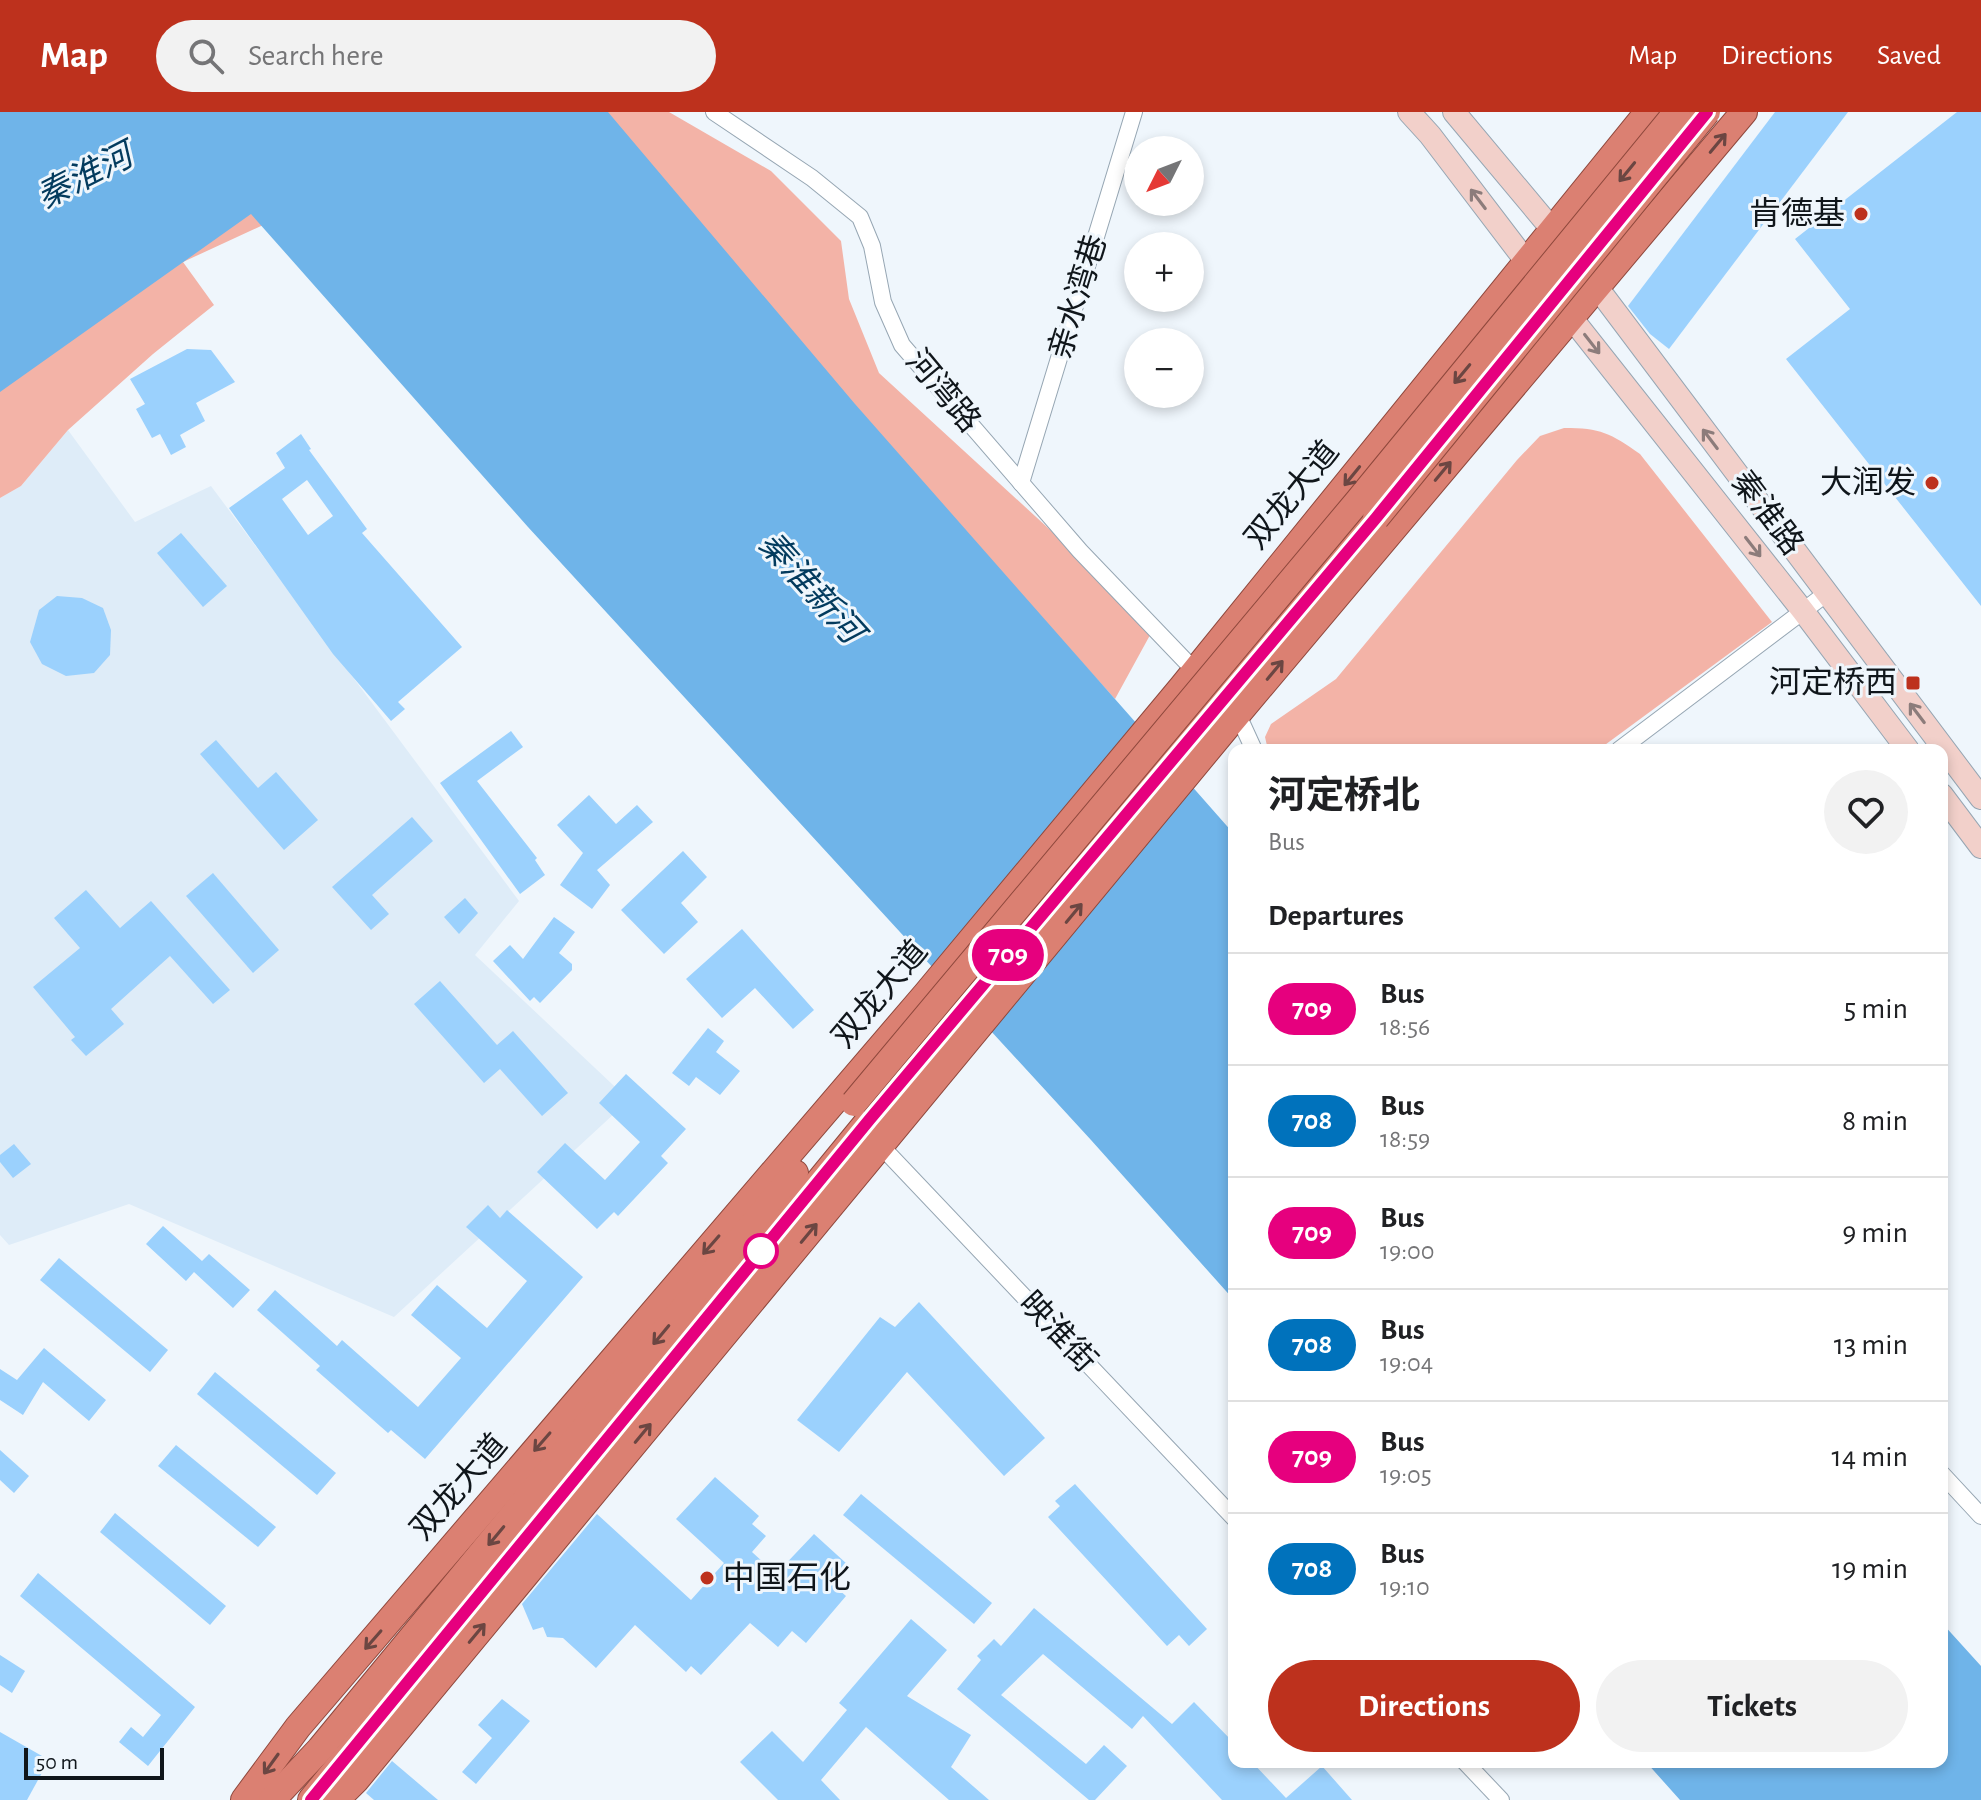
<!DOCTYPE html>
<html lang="en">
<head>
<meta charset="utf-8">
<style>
	body { margin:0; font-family:"Alegreya Sans","Noto Sans SC",sans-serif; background:#f2f2f2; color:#202124; height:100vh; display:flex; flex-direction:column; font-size:30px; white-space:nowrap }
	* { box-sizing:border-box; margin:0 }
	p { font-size:26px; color:#757577 }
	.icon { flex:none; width:44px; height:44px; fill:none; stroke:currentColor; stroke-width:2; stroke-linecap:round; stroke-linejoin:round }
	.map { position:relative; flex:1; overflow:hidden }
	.sheet { position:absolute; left:1228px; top:632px; width:720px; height:1024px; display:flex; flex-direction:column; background:#fff; border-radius:16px; box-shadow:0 4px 12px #0003 }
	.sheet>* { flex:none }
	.badge { padding:0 16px; border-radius:26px; font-size:28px; line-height:52px }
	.needle { width:52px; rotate:228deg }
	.tools { position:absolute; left:1124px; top:24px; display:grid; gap:16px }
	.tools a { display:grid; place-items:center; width:80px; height:80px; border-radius:50%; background:#fff; box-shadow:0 4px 12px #0003; font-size:40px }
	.scale { position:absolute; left:24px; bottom:20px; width:140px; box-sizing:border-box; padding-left:8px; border:4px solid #10161b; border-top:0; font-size:22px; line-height:28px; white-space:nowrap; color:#10161b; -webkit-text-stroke:6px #eff6fc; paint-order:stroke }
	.map>.badge { position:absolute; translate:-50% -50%; box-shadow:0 0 0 4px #fff }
	h2 { padding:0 40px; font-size:30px; line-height:72px }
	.round { display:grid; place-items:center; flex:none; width:84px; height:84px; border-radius:42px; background:#f2f2f2 }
	.overview { display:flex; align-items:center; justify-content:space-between; height:136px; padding:0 40px }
	h1 { font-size:38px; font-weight:700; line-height:60px }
	.cta { display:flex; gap:16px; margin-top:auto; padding:16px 40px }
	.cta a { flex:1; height:92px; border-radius:48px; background:#bd311d; color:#fff; font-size:32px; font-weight:700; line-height:92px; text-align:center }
	.cta a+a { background:#f2f2f2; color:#202124 }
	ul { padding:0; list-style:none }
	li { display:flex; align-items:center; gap:24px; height:112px; padding:0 40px; border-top:2px solid #e0e0e0 }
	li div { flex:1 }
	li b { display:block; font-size:30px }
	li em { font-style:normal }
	li .badge { min-width:88px; font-weight:700; text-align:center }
	header { display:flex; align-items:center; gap:48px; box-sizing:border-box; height:112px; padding:0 40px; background:#bd311d; color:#fff }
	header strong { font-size:38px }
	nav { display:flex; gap:44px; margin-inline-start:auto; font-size:28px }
	.search { width:560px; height:72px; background:#f2f2f2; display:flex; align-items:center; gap:20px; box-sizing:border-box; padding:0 28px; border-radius:44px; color:#757577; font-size:30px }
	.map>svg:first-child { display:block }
	.built { fill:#deecf8 }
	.green { fill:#f3b3a7 }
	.water { fill:#6fb4e9 }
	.building { fill:#9bd1fd; fill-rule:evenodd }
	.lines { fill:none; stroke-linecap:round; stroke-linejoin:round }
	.minor-casing { stroke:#96a6b3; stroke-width:18 }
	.secondary-casing { stroke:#96a6b3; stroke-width:24 }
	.trunk-casing { stroke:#8e473c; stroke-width:28 }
	.minor { stroke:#fff; stroke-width:16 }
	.secondary { stroke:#f2d0ca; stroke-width:22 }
	.trunk { stroke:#db8072; stroke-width:26 }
	.trunk-bridge-casing { stroke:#8e473c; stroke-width:28; stroke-linecap:butt }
	.trunk-bridge { stroke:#db8072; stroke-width:26 }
	.oneway { stroke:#6b4642 }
	.oneway2 { stroke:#8c7c7b }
	.line-casing { stroke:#fff; stroke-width:18 }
	.line { stroke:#e6007e; stroke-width:12 }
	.poi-dot { fill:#bd311d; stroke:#eff6fc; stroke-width:3 }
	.stop-dot { fill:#fff; stroke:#e6007e; stroke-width:4 }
	.labels { text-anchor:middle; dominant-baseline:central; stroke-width:6; stroke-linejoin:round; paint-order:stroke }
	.poi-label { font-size:32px; fill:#10161b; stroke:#eff6fc; text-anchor:end }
	.street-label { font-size:32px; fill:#10161b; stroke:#eff6fc }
	.water-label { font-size:34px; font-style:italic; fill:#033b5e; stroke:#eff6fc }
</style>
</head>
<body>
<header>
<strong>Map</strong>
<div class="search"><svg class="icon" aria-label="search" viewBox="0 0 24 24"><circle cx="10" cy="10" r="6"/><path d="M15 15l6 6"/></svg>Search here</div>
<nav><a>Map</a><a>Directions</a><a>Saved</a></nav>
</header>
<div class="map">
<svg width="1981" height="1688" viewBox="0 0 1981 1688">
	<rect width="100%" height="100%" fill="#eff6fc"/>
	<path class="built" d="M68 318 135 410 211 374 519 789 475 843 629 988 394 1205 129 1092 9 1133 0 1123V386L21 374Z"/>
	<g class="green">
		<path d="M0 0 458 23 183 150 214 193 153 242 68 318 21 374 0 386Z"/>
		<path d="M585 0H669L771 59 841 129 849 187 879 261 1155 514 1115 587Z"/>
		<path d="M1564 316C1601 316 1610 321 1640 342L1772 510 1598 638H1268L1265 625 1271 612 1336 567 1517 348 1540 324Z"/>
	</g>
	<g class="water">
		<path d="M0 0H608L855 292 1234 722V1188L1091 1028 528 415 251 102 0 280Z"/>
		<path d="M1942 1511 1981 1554V1688H1680L1646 1650H1942Z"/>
	</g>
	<g class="building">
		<path d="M1775 0H1848L1669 237 1650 222 1628 194Z"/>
		<path d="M1957 0H1981V494L1786 247 1850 197 1795 127Z"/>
		<path d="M187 237 211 238 235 270 196 291 205 309 180 323 186 335 171 343 160 322 152 326 136 297 145 292 130 267Z"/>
		<path d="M301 322 311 337 309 338 367 417 362 421 462 535 398 590 405 597 391 609 333 542 229 396 285 356 276 341ZM307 368 333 404 308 423 282 387Z"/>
		<path d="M181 421 227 474 203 495 157 441Z"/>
		<path d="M57 484 82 486 103 496 111 518 110 543 94 561 66 564 42 552 30 530 39 498Z"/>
		<path d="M511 619 523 635 477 669 537 746 535 748 545 763 520 782 440 671Z"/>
		<path d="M216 628 258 676 276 660 318 708 284 738 200 642Z"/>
		<path d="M589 683 616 712 637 693 653 710 597 758 610 773 592 797 560 773 583 741 557 713Z"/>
		<path d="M412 705 433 729 372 783 389 802 371 818 332 775Z"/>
		<path d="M683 739 707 765 681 791 698 810 664 842 621 798Z"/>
		<path d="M213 761 279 838 253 861 186 784Z"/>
		<path d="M86 778 120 816 151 789 230 878 213 892 170 844 111 897 124 912 86 944 71 928 75 925 33 875 80 836 54 806Z"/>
		<path d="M465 786 478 801 459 822 444 805Z"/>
		<path d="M554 805 575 820 559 841 572 852V858L540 891 534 885 530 889 493 849 510 833 523 847Z"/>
		<path d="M742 817 814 898 793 917 755 876 722 906 686 867Z"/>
		<path d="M440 869 497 933 513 919 568 981 542 1004 500 957 484 971 414 892Z"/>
		<path d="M708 916 724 929 716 940 740 959 720 983 696 965 689 974 672 961Z"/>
		<path d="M626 962 686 1017 661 1044 668 1051 618 1104 614 1100 597 1117 537 1060 565 1031 605 1068 640 1030 599 991Z"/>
		<path d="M14 1032 31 1052 13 1066 0 1050V1043Z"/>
		<path d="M488 1093 500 1106 507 1098 583 1165 425 1347 391 1318 388 1321 316 1258 320 1254 257 1198 275 1178 337 1234 342 1228 418 1295 461 1246 411 1203 437 1173 487 1216 527 1169 466 1115Z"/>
		<path d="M163 1114 202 1149 209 1142 250 1178 233 1196 194 1160 186 1169 146 1132Z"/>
		<path d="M59 1146 168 1238 150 1260 40 1168Z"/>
		<path d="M919 1190 1045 1326 1004 1364 907 1260 839 1340 797 1308 880 1205 895 1215Z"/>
		<path d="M44 1236 106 1288 89 1309 43 1270 23 1303 0 1288V1257L17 1268Z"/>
		<path d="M215 1260 336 1361 317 1383 197 1282Z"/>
		<path d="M176 1333 276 1415 258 1435 158 1354Z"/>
		<path d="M0 1338 29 1364 14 1381 0 1368Z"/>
		<path d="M715 1365 759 1404 752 1412 766 1424 752 1440 776 1462 814 1422 847 1452 831 1471 846 1484 806 1531 792 1519 778 1535 750 1511 701 1563 691 1554 686 1560 635 1513 596 1556 563 1526 547 1525 543 1515 533 1518 522 1492 597 1402 691 1488 724 1451 676 1407Z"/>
		<path d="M1075 1372 1207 1517 1189 1534 1179 1523 1167 1534 1048 1405 1060 1394 1055 1389Z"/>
		<path d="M861 1382 992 1491 974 1512 843 1403Z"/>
		<path d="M115 1401 226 1494 210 1513 100 1420Z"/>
		<path d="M38 1461 195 1595 148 1654 119 1630 131 1615 143 1625 161 1603 20 1484Z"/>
		<path d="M1034 1496 1172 1612 1194 1590 1234 1631V1650H1252L1286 1686 1322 1654 1352 1688H1222L1143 1604 1132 1617 1043 1542 1001 1583 1086 1652 1104 1633 1127 1654 1095 1688H1089L957 1577 981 1548 977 1544 994 1527 1001 1534Z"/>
		<path d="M911 1507 947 1538 907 1584 971 1623 951 1655 989 1688H949L866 1615 821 1668 840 1688H778L740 1650 772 1619 803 1650 847 1598 839 1591Z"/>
		<path d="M0 1543 25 1559 12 1581 0 1573Z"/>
		<path d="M502 1587 530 1609 476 1672 462 1660 492 1626 478 1613Z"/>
		<path d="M0 1620 49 1648 27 1688H0Z"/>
		<path d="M392 1649 438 1688H374L366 1681Z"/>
	</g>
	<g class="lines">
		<g class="minor-casing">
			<g id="minor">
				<path d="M714 0 812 66 860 105 872 134 883 190 902 233 1080 439 1195 559"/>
				<path d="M1021 371 1134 0"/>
				<path d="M1238 603 1254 638"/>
				<path d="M1619 638 1827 481"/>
				<path d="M881 1034 1234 1406"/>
				<path d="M1942 1362 1981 1404"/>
				<path d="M1465 1650 1501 1688"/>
			</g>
		</g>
		<g class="secondary-casing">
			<g id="secondary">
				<path d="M1409 0 1430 23 1535 161"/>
				<path d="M1454 0 1561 128"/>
				<path d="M1587 162 1981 686"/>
				<path d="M1562 194 1803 499 1908 638"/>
				<path d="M1942 683 1981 735"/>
			</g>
		</g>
		<g class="trunk-casing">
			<g id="trunk">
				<path d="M244 1688 298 1615 926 882 1182 575 1648 0"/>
				<path d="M272 1688 320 1637 795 1061"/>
				<path d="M311 1688 870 1007 1376 406"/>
				<path d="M336 1688 356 1668 1225 617 1744 0"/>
			</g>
		</g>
		<use href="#minor" class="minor"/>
		<use href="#secondary" class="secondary"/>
		<use href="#trunk" class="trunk"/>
		<g class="trunk-bridge-casing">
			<g id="trunk-bridge">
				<path d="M1376 406 1707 0"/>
				<path d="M854 991 1358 389 1677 0"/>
			</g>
		</g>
		<use href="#trunk-bridge" class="trunk-bridge"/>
	</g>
	<defs><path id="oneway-shaft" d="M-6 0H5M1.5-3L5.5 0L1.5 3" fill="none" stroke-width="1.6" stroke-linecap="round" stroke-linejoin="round" transform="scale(2)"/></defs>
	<g class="oneway">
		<use href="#oneway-shaft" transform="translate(1718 31) rotate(-50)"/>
		<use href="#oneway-shaft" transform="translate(1627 60) rotate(129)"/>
		<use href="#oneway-shaft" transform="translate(1462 262) rotate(130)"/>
		<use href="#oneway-shaft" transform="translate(1443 359) rotate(-50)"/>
		<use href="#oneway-shaft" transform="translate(1352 364) rotate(129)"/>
		<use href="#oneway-shaft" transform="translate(1275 558) rotate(-50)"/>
		<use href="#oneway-shaft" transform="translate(1074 801) rotate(-50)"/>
		<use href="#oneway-shaft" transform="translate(809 1121) rotate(-50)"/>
		<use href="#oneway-shaft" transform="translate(711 1133) rotate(131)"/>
		<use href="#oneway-shaft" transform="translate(661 1223) rotate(130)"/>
		<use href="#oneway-shaft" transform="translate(643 1321) rotate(-50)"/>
		<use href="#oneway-shaft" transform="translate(542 1330) rotate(131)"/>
		<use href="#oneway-shaft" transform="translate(496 1424) rotate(130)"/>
		<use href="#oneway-shaft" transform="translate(477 1521) rotate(-50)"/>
		<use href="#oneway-shaft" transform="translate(373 1528) rotate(131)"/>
		<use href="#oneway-shaft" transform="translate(271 1652) rotate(126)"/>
	</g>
	<g class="oneway2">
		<use href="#oneway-shaft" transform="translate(1478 87) rotate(-127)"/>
		<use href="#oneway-shaft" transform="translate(1592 232) rotate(52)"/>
		<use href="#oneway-shaft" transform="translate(1710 327) rotate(-127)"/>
		<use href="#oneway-shaft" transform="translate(1753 435) rotate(52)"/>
		<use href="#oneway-shaft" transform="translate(1917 601) rotate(-127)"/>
	</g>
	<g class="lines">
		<g class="line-casing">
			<path id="line" d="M311 1688 870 1007 1376 406 1707 0"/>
		</g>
		<use href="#line" class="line"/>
	</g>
	<g class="poi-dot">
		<circle cx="1861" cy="102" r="8"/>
		<circle cx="1932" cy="371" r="8"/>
		<rect x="1905" y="563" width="16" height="16" rx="4"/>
		<circle cx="707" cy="1466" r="8"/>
	</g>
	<circle class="stop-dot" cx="761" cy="1139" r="16"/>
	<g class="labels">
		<g class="poi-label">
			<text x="1845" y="102">肯德基</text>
			<text x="1916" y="371">大润发</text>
			<text x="1897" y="571">河定桥西</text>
			<text x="723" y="1466" text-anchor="start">中国石化</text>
		</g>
		<g class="street-label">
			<text transform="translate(1078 185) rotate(-73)">亲水湾巷</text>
			<text transform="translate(943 279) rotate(50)">河湾路</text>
			<text transform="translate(1292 383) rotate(-51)">双龙大道</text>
			<text transform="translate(1767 401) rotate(53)">秦淮路</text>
			<text transform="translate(880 882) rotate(-50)">双龙大道</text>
			<text transform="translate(1058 1220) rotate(47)">映淮街</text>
			<text transform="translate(459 1375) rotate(-49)">双龙大道</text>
		</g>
		<g class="water-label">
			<text transform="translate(85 65) rotate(-27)">秦淮河</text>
			<text transform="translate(810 476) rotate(48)">秦淮新河</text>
		</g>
	</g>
</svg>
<div class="tools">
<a><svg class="needle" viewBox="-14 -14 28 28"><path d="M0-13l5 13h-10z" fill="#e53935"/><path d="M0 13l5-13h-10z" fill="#757577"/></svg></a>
<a>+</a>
<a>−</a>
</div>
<div class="scale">50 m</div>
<b class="badge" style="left:1008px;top:843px;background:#e6007e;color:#fff">709</b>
<section class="sheet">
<div class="overview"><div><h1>河定桥北</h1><p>Bus</p></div><a class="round"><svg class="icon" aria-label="heart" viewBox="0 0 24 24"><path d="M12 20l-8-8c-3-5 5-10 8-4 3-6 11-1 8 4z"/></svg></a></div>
<h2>Departures</h2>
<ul>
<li><span class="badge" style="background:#e6007e;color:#fff">709</span><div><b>Bus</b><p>18:56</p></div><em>5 min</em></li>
<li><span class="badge" style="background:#0072bc;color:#fff">708</span><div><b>Bus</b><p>18:59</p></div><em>8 min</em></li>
<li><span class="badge" style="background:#e6007e;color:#fff">709</span><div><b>Bus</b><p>19:00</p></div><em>9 min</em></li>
<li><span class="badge" style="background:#0072bc;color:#fff">708</span><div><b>Bus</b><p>19:04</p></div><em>13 min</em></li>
<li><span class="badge" style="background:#e6007e;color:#fff">709</span><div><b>Bus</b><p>19:05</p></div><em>14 min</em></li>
<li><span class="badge" style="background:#0072bc;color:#fff">708</span><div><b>Bus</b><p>19:10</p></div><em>19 min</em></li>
</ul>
<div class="cta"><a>Directions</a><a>Tickets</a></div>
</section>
</div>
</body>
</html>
